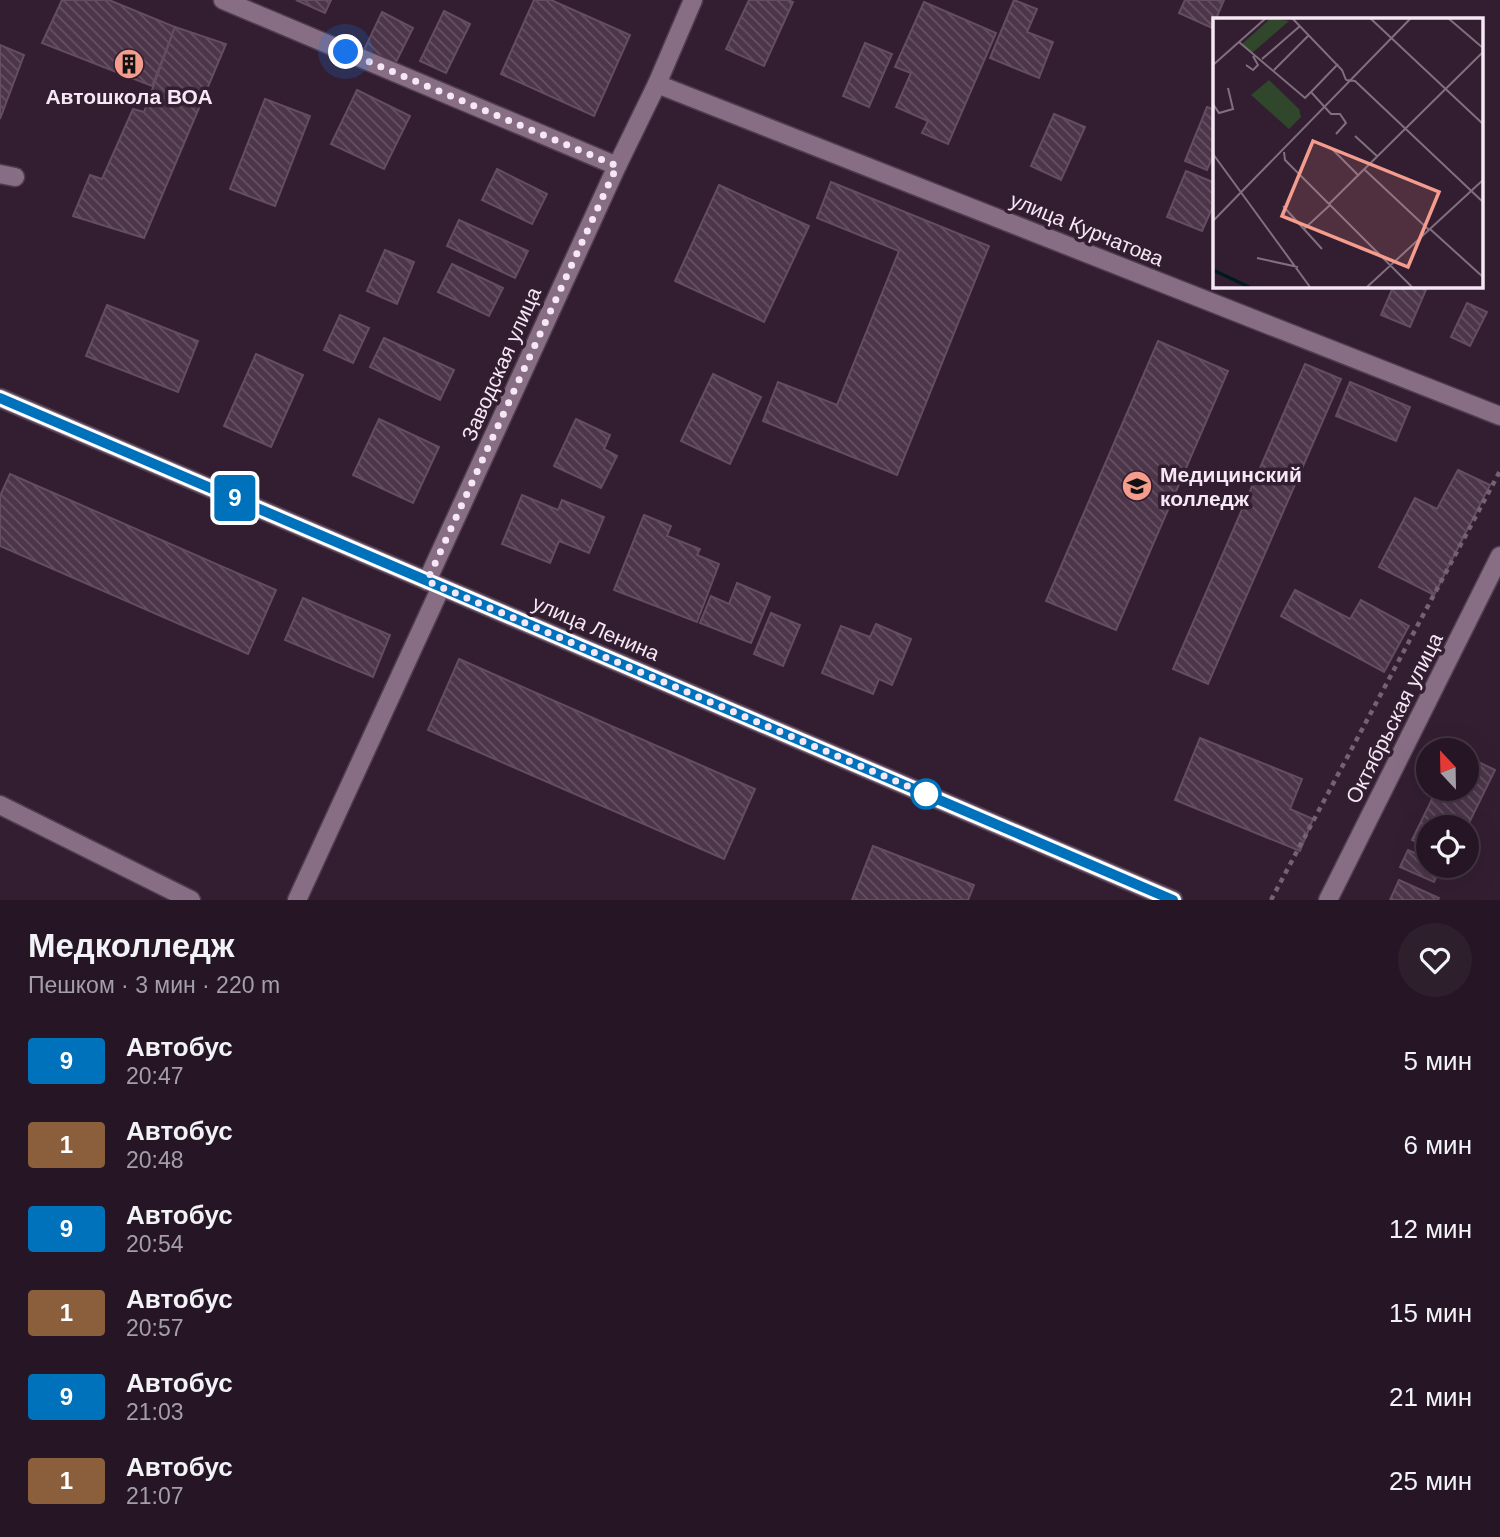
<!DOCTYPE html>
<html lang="ru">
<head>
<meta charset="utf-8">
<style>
	body { margin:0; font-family:Helvetica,sans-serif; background:#2e1f2d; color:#f1f3f6; height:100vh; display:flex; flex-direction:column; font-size:26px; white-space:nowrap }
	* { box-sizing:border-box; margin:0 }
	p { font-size:23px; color:#a49fa7 }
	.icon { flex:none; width:38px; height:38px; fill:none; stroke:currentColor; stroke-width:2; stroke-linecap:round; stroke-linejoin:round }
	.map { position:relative; height:900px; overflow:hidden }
	.panel { display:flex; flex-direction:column; background:#261625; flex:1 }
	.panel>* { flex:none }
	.badge { padding:0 14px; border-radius:5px; font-size:24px; line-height:46px }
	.needle { width:46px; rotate:338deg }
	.buttons { position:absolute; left:1416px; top:738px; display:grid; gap:14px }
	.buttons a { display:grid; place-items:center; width:63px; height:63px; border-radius:50%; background:#261625; box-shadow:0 7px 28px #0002,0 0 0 2px #423542; font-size:35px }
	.you { position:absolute; width:35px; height:35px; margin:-18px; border:5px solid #fff; border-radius:50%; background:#1a73e8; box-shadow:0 0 0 10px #1a73e833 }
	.map>.badge { position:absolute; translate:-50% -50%; box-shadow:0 0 0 4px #fff }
	.round { display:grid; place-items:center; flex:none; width:74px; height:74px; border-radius:37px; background:#2e1f2d }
	.headline { display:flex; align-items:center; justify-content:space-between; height:119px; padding:0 28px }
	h1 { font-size:33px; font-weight:600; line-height:52px }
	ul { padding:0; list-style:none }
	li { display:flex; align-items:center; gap:21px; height:84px; padding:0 28px }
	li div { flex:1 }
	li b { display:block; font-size:26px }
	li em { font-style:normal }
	li .badge { min-width:77px; font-weight:700; text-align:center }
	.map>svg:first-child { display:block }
	.building { fill:url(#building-back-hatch); stroke:#644c62; stroke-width:2 }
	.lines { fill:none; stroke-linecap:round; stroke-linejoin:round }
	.lane-casing { stroke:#4f3d4e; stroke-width:21 }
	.street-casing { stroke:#4f3d4e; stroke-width:21 }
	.secondary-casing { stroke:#4f3d4e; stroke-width:21 }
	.path { stroke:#746172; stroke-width:4.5; stroke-dasharray:5 5; stroke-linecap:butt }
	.lane { stroke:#876e85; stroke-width:18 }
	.street { stroke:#876e85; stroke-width:18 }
	.secondary { stroke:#876e85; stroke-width:18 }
	.line-casing { stroke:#fff; stroke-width:16 }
	.line { stroke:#0072bc; stroke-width:10 }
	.walk { stroke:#f6e7f4; stroke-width:7; stroke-dasharray:0 12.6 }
	.stop-dot { fill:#fff; stroke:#0072bc; stroke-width:3.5 }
	.labels { text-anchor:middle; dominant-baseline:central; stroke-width:7; stroke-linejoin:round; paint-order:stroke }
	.poi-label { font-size:21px; font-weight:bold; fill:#f6e7f4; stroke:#331e31 }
	.street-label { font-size:21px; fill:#f6e7f4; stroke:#331e31 }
	.inset-river { fill:none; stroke:#00191b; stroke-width:3.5 }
	.inset-road { fill:none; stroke:#816e7f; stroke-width:2 }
	.view { fill:#f59d8d; fill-opacity:0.15; stroke:#f59d8d; stroke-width:3.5 }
	.inset-edge { fill:none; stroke:#f6e7f4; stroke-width:3.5 }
</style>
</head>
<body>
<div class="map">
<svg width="1500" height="900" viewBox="0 0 1500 900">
	<defs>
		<pattern id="building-back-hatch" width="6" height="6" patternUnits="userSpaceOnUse" patternTransform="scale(1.75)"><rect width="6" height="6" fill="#4c3549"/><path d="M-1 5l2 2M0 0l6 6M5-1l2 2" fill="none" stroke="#665264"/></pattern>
	</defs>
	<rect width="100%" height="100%" fill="#331e31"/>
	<g class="building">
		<path d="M62 0H109L175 27 152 86 42 43Z"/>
		<path d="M296 0H331L325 13Z"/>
		<path d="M534 0H551L630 35 594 116 501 74Z"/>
		<path d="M749 0H788L793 2 764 66 726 49Z"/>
		<path d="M1014 0 1037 9 1027 32 1053 42 1039 78 990 58Z"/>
		<path d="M1185 0H1224L1212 28 1179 13Z"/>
		<path d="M924 2 996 33 948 144 922 133 928 121 896 107 911 73 895 67Z"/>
		<path d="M444 11 470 24 446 73 420 61Z"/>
		<path d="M382 12 413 28 395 64 364 50Z"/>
		<path d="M175 27 226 44 144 238 73 216 90 175 102 179 133 109 144 112Z"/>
		<path d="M865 43 892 54 869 107 843 96Z"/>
		<path d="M0 45 24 55 0 119Z"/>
		<path d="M357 90 410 116 384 169 331 144Z"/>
		<path d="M265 99 310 116 275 206 230 189Z"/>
		<path d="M1207 107 1215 110V151L1207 170 1185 161Z"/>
		<path d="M1054 114 1085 127 1061 180 1031 166Z"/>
		<path d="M497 169 547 194 532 224 482 200Z"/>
		<path d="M1186 171 1215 183V202L1202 231 1167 217Z"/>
		<path d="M831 182 989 246 897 475 763 421 778 382 837 405 899 251 817 218Z"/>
		<path d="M719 185 809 226 764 322 675 281Z"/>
		<path d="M459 220 528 251 515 278 447 246Z"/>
		<path d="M385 250 414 262 397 304 367 291Z"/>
		<path d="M452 264 503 288 489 316 438 292Z"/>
		<path d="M1394 285H1428L1410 327 1381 315Z"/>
		<path d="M1467 303 1487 312 1470 346 1451 337Z"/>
		<path d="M107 305 198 341 178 392 86 356Z"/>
		<path d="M340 315 369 328 353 363 324 350Z"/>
		<path d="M384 338 454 370 440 400 370 367Z"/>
		<path d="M1158 341 1228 371 1116 630 1046 601Z"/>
		<path d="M256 354 303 375 271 447 224 426Z"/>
		<path d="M1305 364 1341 379 1208 684 1173 669Z"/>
		<path d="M713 374 761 397 730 464 681 441Z"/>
		<path d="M1350 382 1410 407 1396 441 1336 416Z"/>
		<path d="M379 419 439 447 413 503 353 475Z"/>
		<path d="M576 419 610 435 604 449 617 456 601 488 554 466Z"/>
		<path d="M1458 470 1490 485 1434 595 1379 567 1415 498 1437 509Z"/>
		<path d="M10 474 276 590 248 654 0 546V496Z"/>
		<path d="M522 495 558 510 562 500 604 517 589 553 559 541 550 563 502 544Z"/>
		<path d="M644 515 671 526 667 536 700 549 697 555 719 564 697 622 614 590Z"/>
		<path d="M737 583 770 597 751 643 700 623 711 596 729 604Z"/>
		<path d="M1295 590 1350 619 1361 600 1409 626 1384 672 1281 616Z"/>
		<path d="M303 598 390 635 373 677 285 640Z"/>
		<path d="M771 613 800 625 783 666 754 654Z"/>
		<path d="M876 624 911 639 892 685 879 679 873 694 822 673 841 626 870 637Z"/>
		<path d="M459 659 755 789 724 859 428 730Z"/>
		<path d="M1200 738 1302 779 1290 809 1313 819 1300 851 1175 800Z"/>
		<path d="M1466 756 1495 770 1466 829 1428 828V847L1412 840 1437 789H1466Z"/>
		<path d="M873 846 974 885 968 900H852Z"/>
		<path d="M1408 850 1428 859V866H1441L1434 882 1400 867Z"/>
		<path d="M1399 880 1439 898 1438 900H1390Z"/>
	</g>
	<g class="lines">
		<g class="lane-casing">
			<g id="lane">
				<path d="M0 174 15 177"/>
				<path d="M0 805 191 900"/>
				<path d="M297 900 441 587"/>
			</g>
		</g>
		<g class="street-casing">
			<g id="street">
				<path d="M223 0 617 166"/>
				<path d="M657 84 1500 416"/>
				<path d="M427 581 617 166 657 84 693 0"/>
			</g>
		</g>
		<g class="secondary-casing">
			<g id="secondary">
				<path d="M0 398 1173 900"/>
				<path d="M1328 900 1500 556"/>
			</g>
		</g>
		<path class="path" d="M1271 900 1500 471"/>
		<use href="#lane" class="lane"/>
		<use href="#street" class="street"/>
		<use href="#secondary" class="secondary"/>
	</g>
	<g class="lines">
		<g class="line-casing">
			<path id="line" d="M0 398 1173 900"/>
		</g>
		<use href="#line" class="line"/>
		<path class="walk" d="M346 52 617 166 427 581 926 794"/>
	</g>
	<defs>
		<g id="building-disc" transform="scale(1.575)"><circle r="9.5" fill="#f59d8d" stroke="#331e31"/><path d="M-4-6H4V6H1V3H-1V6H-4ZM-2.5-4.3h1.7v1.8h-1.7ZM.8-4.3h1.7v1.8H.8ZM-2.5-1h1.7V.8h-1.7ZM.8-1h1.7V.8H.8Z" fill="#111"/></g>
		<g id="university-disc" transform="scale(1.575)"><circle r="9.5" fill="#f59d8d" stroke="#331e31"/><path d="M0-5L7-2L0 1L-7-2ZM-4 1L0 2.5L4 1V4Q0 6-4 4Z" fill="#111"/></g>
	</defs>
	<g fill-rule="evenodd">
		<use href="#building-disc" x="129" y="64"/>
		<use href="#university-disc" x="1137" y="486"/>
	</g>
	<circle class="stop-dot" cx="926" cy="794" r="14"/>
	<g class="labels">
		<g class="poi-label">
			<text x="129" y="96">Автошкола ВОА</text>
			<text x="1160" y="474" text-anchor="start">Медицинский<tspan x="1160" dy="24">колледж</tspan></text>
		</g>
		<g class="street-label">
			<text transform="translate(1087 229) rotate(22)">улица Курчатова</text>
			<text transform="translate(501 364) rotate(-66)">Заводская улица</text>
			<text transform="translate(596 628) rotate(23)">улица Ленина</text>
			<text transform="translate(1394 718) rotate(-63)">Октябрьская улица</text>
		</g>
	</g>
	<g transform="translate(1213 18)">
		<rect width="270" height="270" fill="#331e31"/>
		<path d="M56 62 86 91 88 99 76 111 38 77Z" fill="#30472b"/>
		<path d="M58 0 76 3 39 35 29 26Z" fill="#30472b"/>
		<path class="inset-river" d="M0 252 36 269"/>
		<path class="inset-road" d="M79 0 129 52 133 62M157 0 270 106M235 0 270 30M26 24 92 80 98 74 118 96H127L133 105 123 116M49 41 87 8M0 47 53 0M33 47 40 52 45 47 40 38M61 52 96 17M133 62 142 63 270 184M98 74 125 46M0 86 6 95 20 91 15 70M142 118 165 139M118 130 146 158M71 134 72 142 199 269M0 136 97 269M152 152 216 212M116 186 270 34M70 188 109 231M0 203 198 0M91 211 117 187M217 211 270 259M44 240 85 249M154 269 270 162"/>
		<path class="view" d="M100 123 226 174 195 249 69 198Z"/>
		<rect width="270" height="270" class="inset-edge"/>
	</g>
</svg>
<div class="buttons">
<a><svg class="needle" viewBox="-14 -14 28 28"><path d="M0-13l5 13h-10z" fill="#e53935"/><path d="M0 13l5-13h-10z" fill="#a49fa7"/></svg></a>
<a><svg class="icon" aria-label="locate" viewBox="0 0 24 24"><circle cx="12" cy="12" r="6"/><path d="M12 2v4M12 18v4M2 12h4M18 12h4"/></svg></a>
</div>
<div class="you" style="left:346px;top:52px"></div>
<b class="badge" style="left:235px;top:498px;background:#0072bc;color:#fff">9</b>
</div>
<section class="panel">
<div class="headline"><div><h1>Медколледж</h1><p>Пешком · 3 мин · 220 m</p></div><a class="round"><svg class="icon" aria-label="heart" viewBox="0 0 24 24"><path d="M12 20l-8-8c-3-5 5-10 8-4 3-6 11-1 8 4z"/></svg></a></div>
<ul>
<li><span class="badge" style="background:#0072bc;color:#fff">9</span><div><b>Автобус</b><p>20:47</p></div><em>5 мин</em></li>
<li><span class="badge" style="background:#8b5e3c;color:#fff">1</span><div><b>Автобус</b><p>20:48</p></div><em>6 мин</em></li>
<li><span class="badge" style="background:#0072bc;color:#fff">9</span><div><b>Автобус</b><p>20:54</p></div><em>12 мин</em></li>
<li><span class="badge" style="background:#8b5e3c;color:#fff">1</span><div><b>Автобус</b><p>20:57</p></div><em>15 мин</em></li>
<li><span class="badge" style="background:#0072bc;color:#fff">9</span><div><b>Автобус</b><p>21:03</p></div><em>21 мин</em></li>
<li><span class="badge" style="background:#8b5e3c;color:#fff">1</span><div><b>Автобус</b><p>21:07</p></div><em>25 мин</em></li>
</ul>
</section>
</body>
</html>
